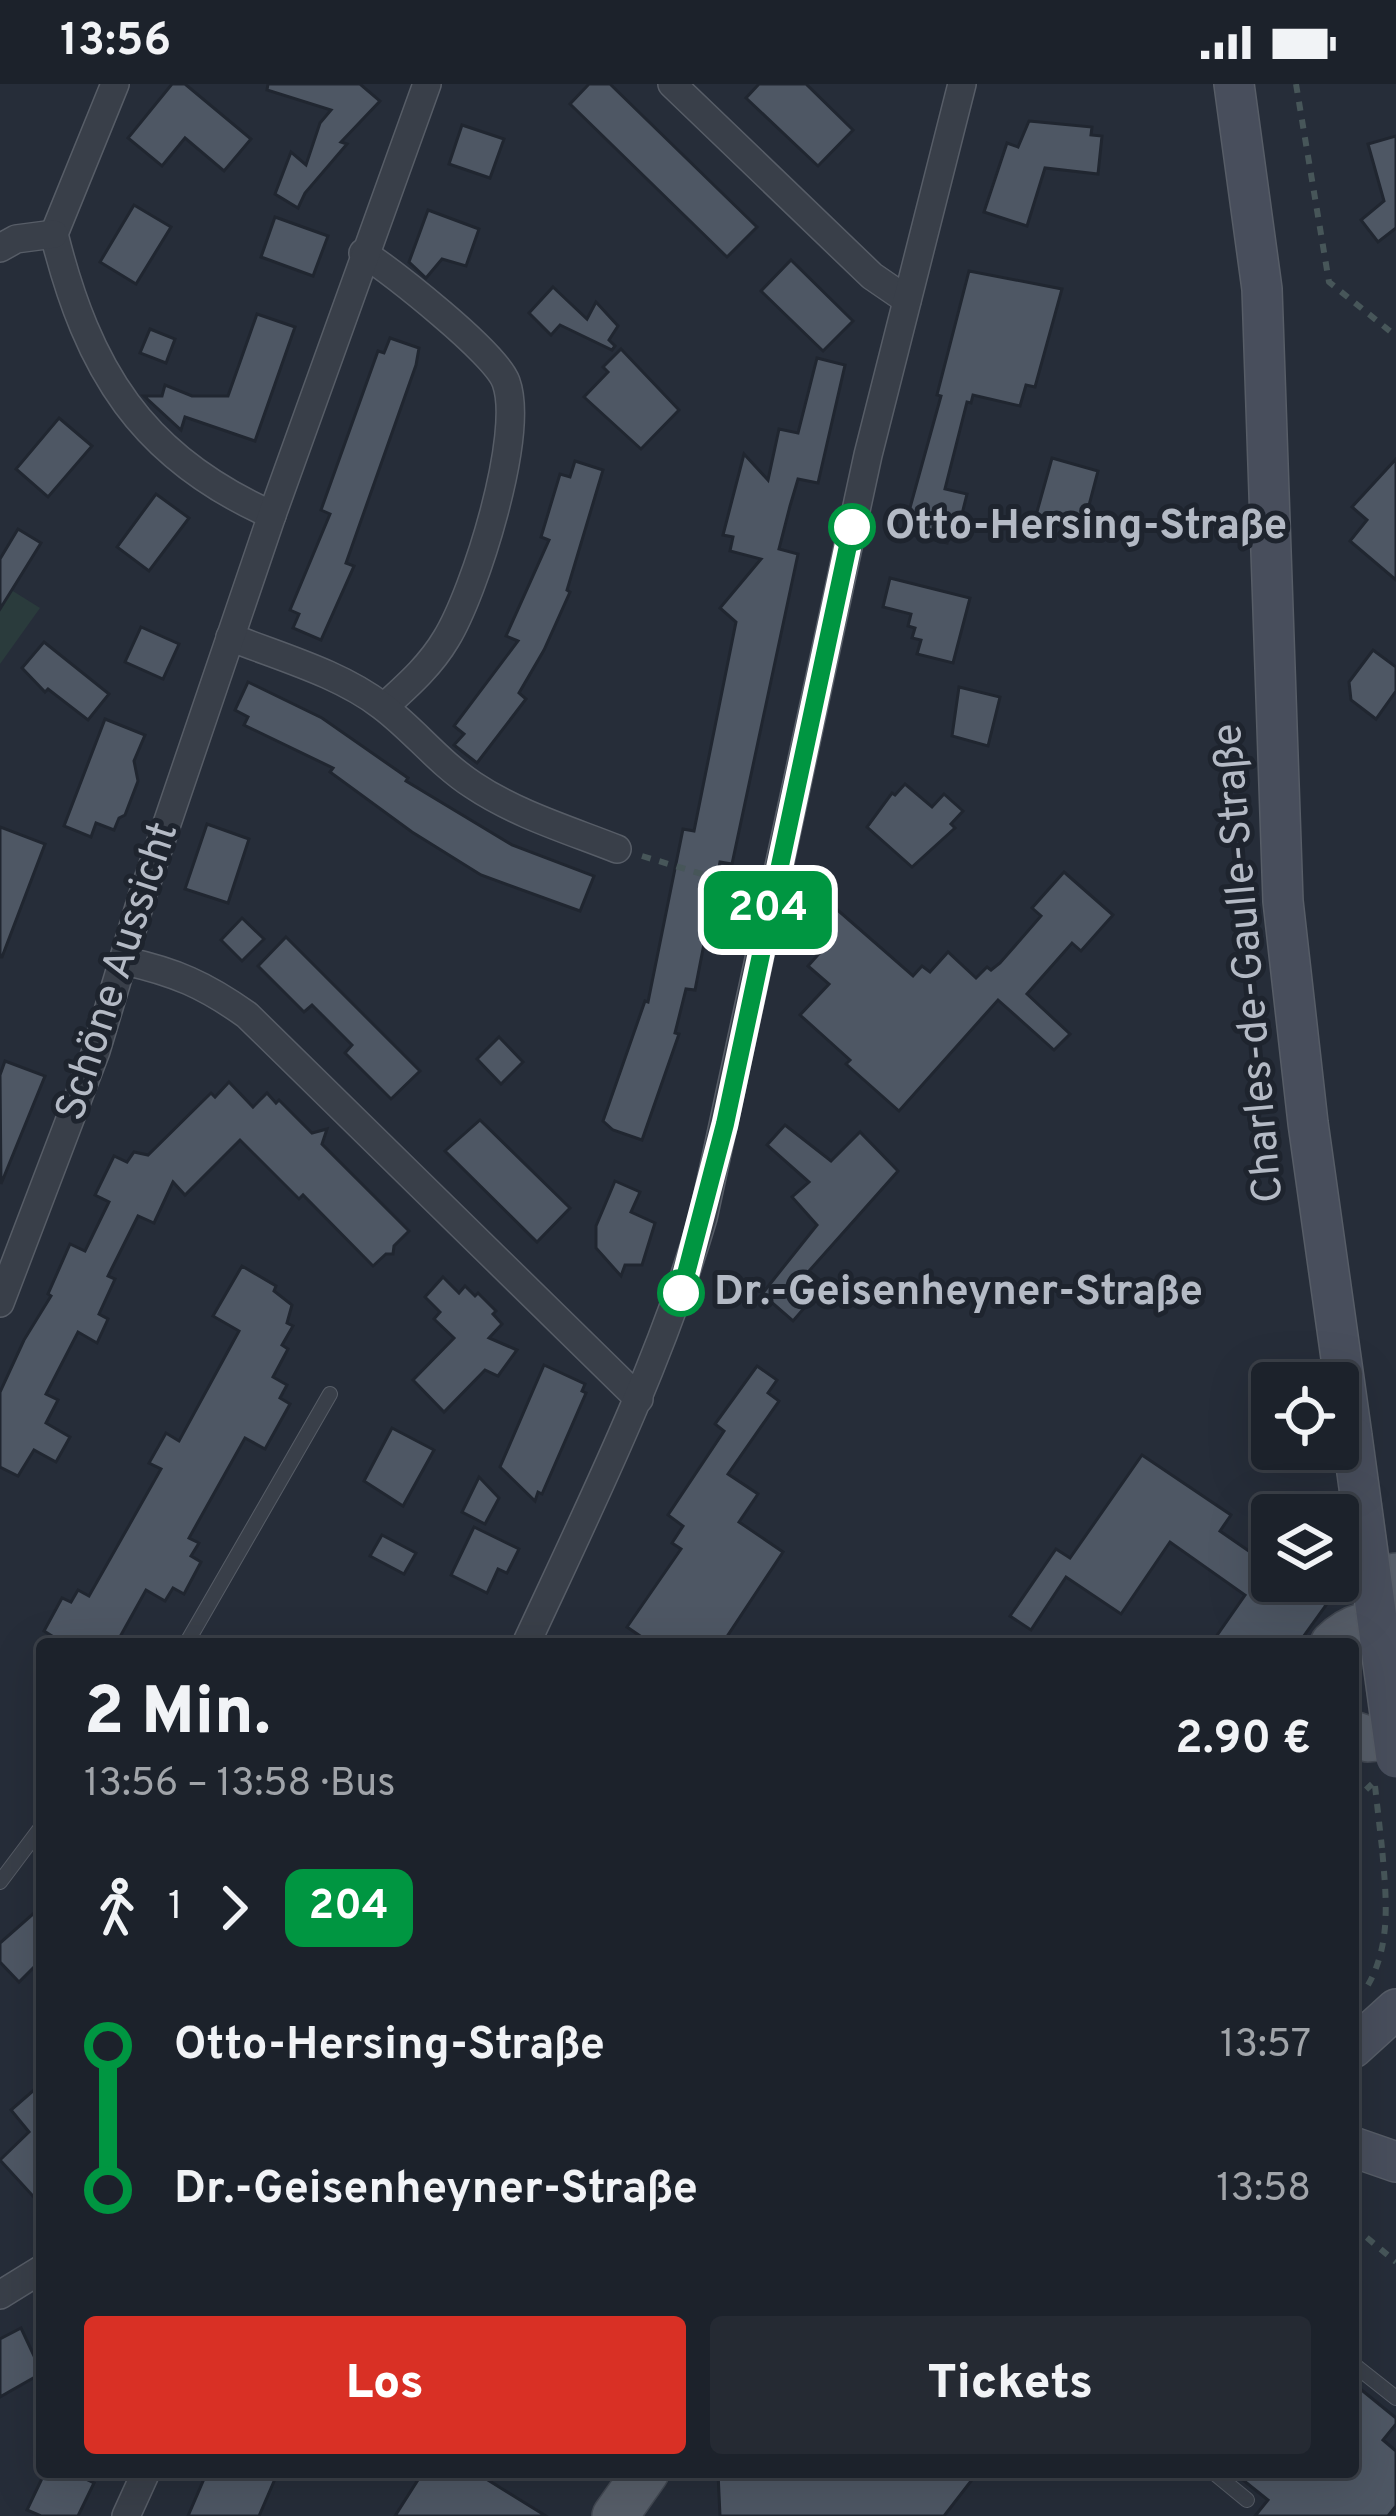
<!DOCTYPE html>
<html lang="de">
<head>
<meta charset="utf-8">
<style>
	body { margin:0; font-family:Overpass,sans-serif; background:#252a33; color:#f1f3f6; height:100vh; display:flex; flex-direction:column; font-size:45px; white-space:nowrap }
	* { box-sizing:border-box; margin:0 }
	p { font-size:39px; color:#a0a4a9 }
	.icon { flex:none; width:66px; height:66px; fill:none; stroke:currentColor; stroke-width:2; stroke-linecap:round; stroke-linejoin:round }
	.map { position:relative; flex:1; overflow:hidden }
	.details { position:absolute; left:36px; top:1554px; width:1323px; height:840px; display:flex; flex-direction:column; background:#1c222b; border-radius:12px; box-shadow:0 12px 48px #0002,0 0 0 3px #3a3f47 }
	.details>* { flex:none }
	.badge { padding:0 24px; border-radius:18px; font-size:42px; line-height:78px }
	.controls { position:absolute; left:1251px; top:1278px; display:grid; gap:24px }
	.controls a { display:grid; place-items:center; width:108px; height:108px; border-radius:12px; background:#1c222b; box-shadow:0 12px 48px #0002,0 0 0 3px #3a3f47; font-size:60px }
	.map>.badge { position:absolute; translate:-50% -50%; box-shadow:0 0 0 6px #fff }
	.legs { display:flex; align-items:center; gap:18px; height:132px; padding:0 48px; font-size:39px }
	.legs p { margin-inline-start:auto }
	.head { display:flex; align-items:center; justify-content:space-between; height:204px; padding:0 48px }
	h1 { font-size:66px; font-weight:800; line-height:90px }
	.cta { display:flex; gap:24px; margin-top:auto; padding:24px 48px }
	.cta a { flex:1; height:138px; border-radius:12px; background:#d93025; color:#fff; font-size:48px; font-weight:800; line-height:138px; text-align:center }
	.cta a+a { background:#252a33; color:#f1f3f6 }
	ul { padding:0 48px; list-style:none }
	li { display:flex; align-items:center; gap:42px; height:144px; font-size:45px }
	li i { display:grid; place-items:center; width:18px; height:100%; margin:0 15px; background:currentColor }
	li i::after { content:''; width:30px; height:30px; margin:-15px; border:9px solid; border-radius:50%; background:#1c222b }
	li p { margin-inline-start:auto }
	li:first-child i { background:linear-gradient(#0000 50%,currentColor 0) }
	li:last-child i { background:linear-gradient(currentColor 50%,#0000 0) }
	.status { display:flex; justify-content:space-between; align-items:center; height:84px; padding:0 60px; background:#1c222b; direction:ltr }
	.status svg { height:33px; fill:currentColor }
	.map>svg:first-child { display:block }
	.green { fill:#2a3b3c }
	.building { fill:#4e5764; stroke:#202630; stroke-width:3 }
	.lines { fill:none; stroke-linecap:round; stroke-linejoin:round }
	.lane-casing { stroke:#575d67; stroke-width:16 }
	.street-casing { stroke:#575d67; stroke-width:30 }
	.secondary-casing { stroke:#575d67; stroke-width:42 }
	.primary-casing { stroke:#424852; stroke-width:48 }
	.path { stroke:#475659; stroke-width:6; stroke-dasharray:9 9; stroke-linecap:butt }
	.lane { stroke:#393f49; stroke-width:14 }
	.street { stroke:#393f49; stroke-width:27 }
	.secondary { stroke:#484e5c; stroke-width:39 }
	.primary { stroke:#575e69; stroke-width:45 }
	.secondary-bridge-casing { stroke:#575d67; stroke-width:42; stroke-linecap:butt }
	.path-bridge { stroke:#475659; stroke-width:6; stroke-dasharray:9 9; stroke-linecap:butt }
	.secondary-bridge { stroke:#484e5c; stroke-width:39 }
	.line-1-casing { stroke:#fff; stroke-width:27 }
	.line-1 { stroke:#009641; stroke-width:18 }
	.stop-1-dot { fill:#fff; stroke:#009641; stroke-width:6 }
	.labels { text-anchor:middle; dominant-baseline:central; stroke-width:10; stroke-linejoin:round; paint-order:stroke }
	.stop-label { font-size:42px; font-weight:bold; fill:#b4bac5; stroke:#1e242e; text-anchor:start }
	.street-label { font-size:42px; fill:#b4bac5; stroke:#1e242e }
</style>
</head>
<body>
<div class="status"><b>13:56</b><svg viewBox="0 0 49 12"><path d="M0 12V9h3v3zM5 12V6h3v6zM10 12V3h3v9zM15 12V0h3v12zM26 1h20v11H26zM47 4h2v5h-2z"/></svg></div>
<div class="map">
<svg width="1396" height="2432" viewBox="0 0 1396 2432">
	<rect width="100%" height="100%" fill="#262d39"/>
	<path class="green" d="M0 499 40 524 0 580Z"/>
	<g class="building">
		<path d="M172 0H185L251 55 224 87 185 54 162 82 128 54Z"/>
		<path d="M268 0H360L380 17 341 58 347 60 305 109 298 124 275 110 291 68 306 81 320 39 331 26 267 6Z"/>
		<path d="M589 0H610L757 143 727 173 570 20Z"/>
		<path d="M759 0H806L853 46 818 82 746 14Z"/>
		<path d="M1029 37 1092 43 1091 51 1102 52 1098 90 1045 84 1027 142 984 128 1007 59 1018 63Z"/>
		<path d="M462 41 504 55 490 94 449 80Z"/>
		<path d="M1396 52V144L1378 158 1361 136 1384 117 1368 60Z"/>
		<path d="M134 121 171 143 136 200 100 178Z"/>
		<path d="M428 126 479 145 466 182 442 175 426 194 409 178Z"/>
		<path d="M275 133 328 152 313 192 261 173Z"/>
		<path d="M791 176 853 237 823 267 761 207Z"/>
		<path d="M969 187 1062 205 1035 303 1026 301 1020 322 973 311 971 319 967 318 945 405 967 410 961 434 953 432 947 459 903 449 941 312 937 311Z"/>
		<path d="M553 203 587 235 596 218 618 242 609 256 615 262 612 266 560 241 551 251 529 229Z"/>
		<path d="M257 230 295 243 255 357 185 333 181 346 144 312H162L165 301 192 312H228Z"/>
		<path d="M150 245 175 255 166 279 140 269Z"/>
		<path d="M390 254 419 264 416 281 346 479 354 482 321 556 293 544 299 530 290 526 330 430 321 426 378 267 384 269Z"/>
		<path d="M621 265 679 326 641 365 584 313 608 288 603 283Z"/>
		<path d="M817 274 845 281 818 399 798 395 790 422 779 465 798 470 732 780 720 778 695 906 686 905 675 949 679 950 642 1056 613 1046 603 1037 645 917 648 918 683 745 694 747 736 538 720 524 761 475 730 467 733 453 723 451 744 370 768 396 779 345 798 349Z"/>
		<path d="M59 334 92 362 48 413 16 385Z"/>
		<path d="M1052 374 1098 387 1082 448 1035 435Z"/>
		<path d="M1396 375V496L1350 457 1367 436 1352 423Z"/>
		<path d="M575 377 603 386 567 506 570 508 544 566 519 609 526 615 477 679 454 661 464 650 454 642 518 557 506 552 549 456 541 453 560 390 570 393Z"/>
		<path d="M156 410 189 434 149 487 117 463Z"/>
		<path d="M18 445 41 459 0 525V475Z"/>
		<path d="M890 494 970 514 953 579 917 570 921 556 912 554 915 544 908 542 911 530 883 523Z"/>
		<path d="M141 543 179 560 163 595 125 578Z"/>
		<path d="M44 558 109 610 88 636 48 605 45 608 22 584Z"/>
		<path d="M1373 566 1396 583V607L1376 635 1351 616 1349 598Z"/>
		<path d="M248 598 322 634 408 694 406 697 512 761 594 792 580 827 481 791 412 748 330 688 333 684 244 641 248 633 235 626Z"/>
		<path d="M959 603 1000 613 988 662 952 652Z"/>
		<path d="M105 635 145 651 134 677 138 697 125 731 119 734 114 746 96 739 91 753 64 742Z"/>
		<path d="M905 700 932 723 944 710 963 727 951 740 955 744 912 783 867 743 892 709 895 711Z"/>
		<path d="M207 740 249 755 228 819 185 805Z"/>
		<path d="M0 743 45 760 2 873H0Z"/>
		<path d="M1064 788 1113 831 1081 867 1072 859 1027 910 1070 950 1054 966 998 916 899 1027 846 980 850 976 800 931 829 900 808 882 833 854 818 841 833 822 913 892 922 882 930 888 948 868 976 894 987 883 991 886 1000 879 1041 832 1032 824Z"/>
		<path d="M242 834 264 855 242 877 221 856Z"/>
		<path d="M286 853 420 987 391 1015 345 969 352 961 312 921 304 928 258 882Z"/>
		<path d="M499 953 523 978 501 1000 477 975Z"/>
		<path d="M5 977 45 992 1 1100 0 991Z"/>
		<path d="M229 998 253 1023 267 1009 276 1019 279 1016 312 1049 327 1045 322 1060 409 1147 394 1162 393 1170H386L373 1182 303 1111 299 1115 240 1056 185 1111 173 1098 154 1139 138 1132 108 1192 115 1195 99 1230 108 1235 97 1259 78 1248 46 1310 58 1316 46 1339 70 1353 56 1378 34 1366 18 1392 0 1383V1308L24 1256 51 1212 48 1210 70 1160 85 1167 109 1118 95 1111 114 1072 127 1078 134 1068 148 1071 211 1009 215 1013Z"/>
		<path d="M480 1036 570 1124 537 1158 445 1067Z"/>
		<path d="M785 1041 831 1077 860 1048 898 1087 809 1187 825 1200 793 1237 762 1210 817 1141 792 1113 809 1098 767 1061Z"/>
		<path d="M615 1097 640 1108 631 1128 655 1139 642 1181H625L621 1192 596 1164V1142Z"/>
		<path d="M242 1182 276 1202 274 1207 292 1221 287 1239 293 1242 282 1261 288 1265 273 1293 287 1301 280 1314 290 1320 265 1365 245 1354 189 1454 199 1459 191 1472 201 1478 184 1510 173 1504 165 1517 146 1506 116 1560H47L52 1552 44 1547 62 1514 71 1518 78 1506 89 1512 161 1385 149 1379 166 1349 179 1357 239 1247 213 1232Z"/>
		<path d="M443 1193 459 1209 465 1202 475 1212 478 1209 496 1227 493 1230 502 1240 489 1254 517 1266 498 1292 485 1286 444 1328 413 1296 454 1254 434 1235 440 1228 425 1213Z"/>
		<path d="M544 1281 585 1300 582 1307 586 1309 542 1410 538 1408 535 1417 500 1383Z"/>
		<path d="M757 1282 777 1296 768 1309 779 1317 728 1390 758 1410 739 1438 783 1468 722 1560H652L627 1543 681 1465 672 1459 683 1442 668 1431 724 1347 715 1340Z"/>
		<path d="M392 1344 434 1366 403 1422 364 1397Z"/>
		<path d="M1142 1371 1231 1431 1220 1447 1272 1483V1497H1291L1326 1521 1298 1560H1211L1245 1511 1170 1458 1121 1530 1066 1493 1031 1546 1010 1532 1056 1465 1070 1474Z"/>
		<path d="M479 1393 499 1414 485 1440 462 1428Z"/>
		<path d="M474 1443 519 1465 507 1489 498 1485 487 1509 451 1491Z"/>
		<path d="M382 1451 416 1469 404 1490 370 1472Z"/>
		<path d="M42 1822V1875L19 1898 0 1878V1859Z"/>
		<path d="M42 1999V2122L0 2076 29 2048 11 2026Z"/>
		<path d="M21 2244 42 2289 0 2313V2255Z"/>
		<path d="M1353 2299 1396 2334V2340L1383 2356 1396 2367V2422L1388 2432H1255L1268 2416 1233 2388H1353Z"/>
		<path d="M45 2388H71L94 2399 78 2432H41L27 2426Z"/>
		<path d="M207 2388H278L259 2432H188Z"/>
		<path d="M423 2388H475L546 2432H395Z"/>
		<path d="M718 2388H978L944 2432H720Z"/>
	</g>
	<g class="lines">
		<g class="lane-casing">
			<g id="lane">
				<path d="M186 1560 330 1310"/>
				<path d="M0 1798 42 1742"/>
				<path d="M1353 2280 1396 2314"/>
				<path d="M1213 2388 1247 2416"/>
			</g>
		</g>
		<g class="street-casing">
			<g id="street">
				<path d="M115 0 54 150C88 286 141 373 272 431"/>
				<path d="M672 0 872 192 907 216"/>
				<path d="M0 164 16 155 54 150"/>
				<path d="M363 169C392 188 496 269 506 298 525 350 475 508 446 555 430 582 407 602 384 623"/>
				<path d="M230 553C280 573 339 589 382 622 414 646 439 679 473 701 516 730 569 746 617 765"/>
				<path d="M125 877C175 888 205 901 247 931L639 1315"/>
				<path d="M0 1219 96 967 142 813 272 431 427 0"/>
				<path d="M526 1560C591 1420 659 1282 703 1134L868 371 962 0"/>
				<path d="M0 2211 42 2185"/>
				<path d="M126 2432 146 2388"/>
			</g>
		</g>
		<g class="secondary-casing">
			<g id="secondary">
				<path d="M1234 0 1262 205 1283 817 1308 1039 1352 1352"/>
				<path d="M1353 1964 1396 1925"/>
				<path d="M1353 2063 1396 2078"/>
			</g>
		</g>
		<g class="primary-casing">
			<g id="primary">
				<path d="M1390 1540 1396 1492"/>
				<path d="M1333 1560C1351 1542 1372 1536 1396 1543"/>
				<path d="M1353 1650 1368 1655 1396 1652"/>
				<path d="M615 2432 646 2388"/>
			</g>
		</g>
		<g class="path">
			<path d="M1296 0 1329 198 1396 252"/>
			<path d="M642 772 745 803"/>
			<path d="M1353 1718 1372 1700"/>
			<path d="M1368 1901C1392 1859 1386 1811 1382 1764"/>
			<path d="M1353 2142 1396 2178"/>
		</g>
		<use href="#lane" class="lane"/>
		<use href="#street" class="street"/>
		<use href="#secondary" class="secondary"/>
		<use href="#primary" class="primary"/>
		<g class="secondary-bridge-casing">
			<path id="secondary-bridge" d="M1352 1352 1396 1674"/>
		</g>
		<path class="path-bridge" d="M1375 1702 1382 1764"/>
		<use href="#secondary-bridge" class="secondary-bridge"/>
	</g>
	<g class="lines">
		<g class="line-1-casing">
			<path id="line-1" d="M681 1209 725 1040 852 443"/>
		</g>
		<use href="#line-1" class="line-1"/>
	</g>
	<g class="stop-1-dot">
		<circle cx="852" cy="443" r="21"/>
		<circle cx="681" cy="1209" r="21"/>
	</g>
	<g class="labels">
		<g class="stop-label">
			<text x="885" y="443">Otto-Hersing-Straße</text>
			<text x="714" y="1209">Dr.-Geisenheyner-Straße</text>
		</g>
		<g class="street-label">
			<text transform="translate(1250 879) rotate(-95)">Charles-de-Gaulle-Straße</text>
			<text transform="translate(119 888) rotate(-72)">Schöne Aussicht</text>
		</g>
	</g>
</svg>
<div class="controls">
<a><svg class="icon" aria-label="locate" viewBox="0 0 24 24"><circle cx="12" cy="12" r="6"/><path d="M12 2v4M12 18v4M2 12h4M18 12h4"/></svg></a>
<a><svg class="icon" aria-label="layers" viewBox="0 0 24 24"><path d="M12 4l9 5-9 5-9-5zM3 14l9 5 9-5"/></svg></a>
</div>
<b class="badge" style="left:768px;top:826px;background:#009641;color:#fff">204</b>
<section class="details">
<div class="head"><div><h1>2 Min.</h1><p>13:56 – 13:58 · Bus</p></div><b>2.90 €</b></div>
<div class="legs"><svg class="icon" aria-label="walk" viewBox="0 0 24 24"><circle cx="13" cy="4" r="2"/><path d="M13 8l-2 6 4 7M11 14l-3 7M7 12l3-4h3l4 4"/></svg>1<svg class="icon" aria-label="forward" viewBox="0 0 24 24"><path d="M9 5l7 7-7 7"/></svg><b class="badge" style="background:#009641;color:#fff">204</b></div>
<ul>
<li><i style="color:#009641"></i><b>Otto-Hersing-Straße</b><p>13:57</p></li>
<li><i style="color:#009641"></i><b>Dr.-Geisenheyner-Straße</b><p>13:58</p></li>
</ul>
<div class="cta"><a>Los</a><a>Tickets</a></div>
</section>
</div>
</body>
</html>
